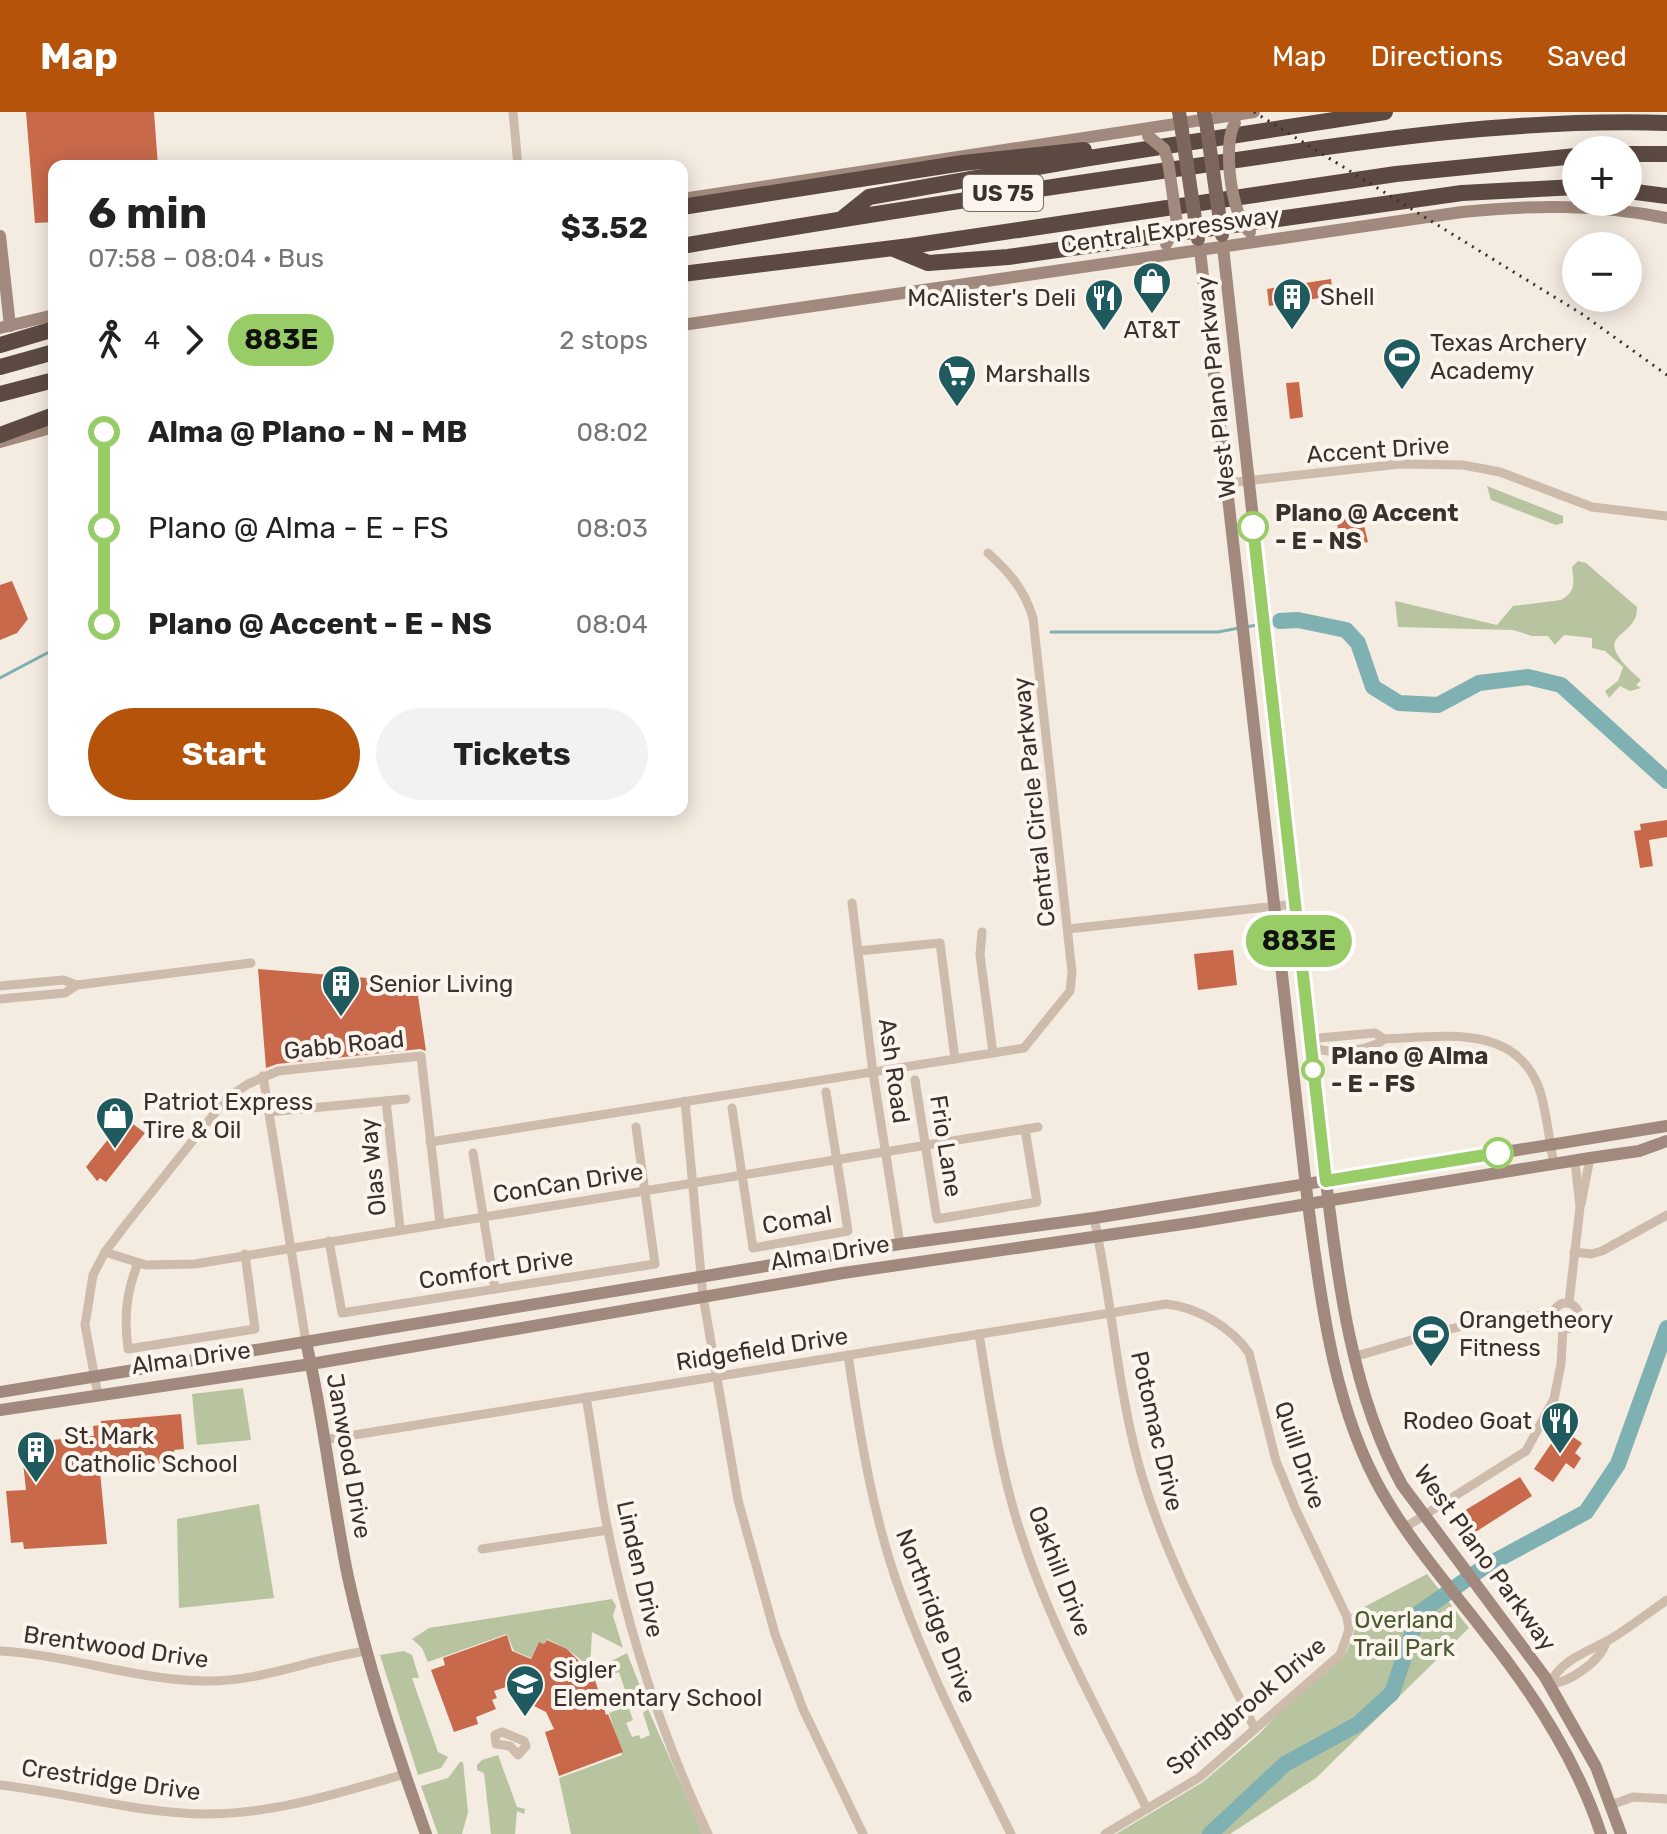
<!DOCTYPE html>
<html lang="en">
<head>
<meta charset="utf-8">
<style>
	body { margin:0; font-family:Rubik,sans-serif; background:#f2f2f2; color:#222; height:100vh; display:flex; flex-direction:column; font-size:30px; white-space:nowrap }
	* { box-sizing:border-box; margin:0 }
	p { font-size:26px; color:#767676 }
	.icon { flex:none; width:44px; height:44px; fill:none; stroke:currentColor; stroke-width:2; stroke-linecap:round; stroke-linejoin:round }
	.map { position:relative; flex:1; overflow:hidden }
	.panel { position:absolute; left:48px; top:48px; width:640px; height:656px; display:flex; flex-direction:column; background:#fff; border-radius:16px; box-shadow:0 4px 20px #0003 }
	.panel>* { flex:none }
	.badge { padding:0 16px; border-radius:26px; font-size:28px; line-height:52px }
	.controls { position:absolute; left:1562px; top:24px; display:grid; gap:16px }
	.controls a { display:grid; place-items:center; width:80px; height:80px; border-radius:50%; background:#fff; box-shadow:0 4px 20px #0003; font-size:40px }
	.map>.badge { position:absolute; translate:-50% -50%; box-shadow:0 0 0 4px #fff }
	.legs { display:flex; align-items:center; gap:12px; height:88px; padding:0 40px; font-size:26px }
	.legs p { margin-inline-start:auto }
	.summary { display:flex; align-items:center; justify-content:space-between; height:136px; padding:0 40px }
	h1 { font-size:44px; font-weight:700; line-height:60px }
	.cta { display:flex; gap:16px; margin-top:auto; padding:16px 40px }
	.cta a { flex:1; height:92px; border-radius:48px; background:#b45309; color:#fff; font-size:32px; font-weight:700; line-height:92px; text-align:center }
	.cta a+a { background:#f2f2f2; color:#222 }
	ul { padding:0 40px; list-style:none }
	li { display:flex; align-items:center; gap:28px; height:96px; font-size:30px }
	li i { display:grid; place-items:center; width:12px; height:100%; margin:0 10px; background:currentColor }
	li i::after { content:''; width:20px; height:20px; margin:-10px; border:6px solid; border-radius:50%; background:#fff }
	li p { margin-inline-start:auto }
	li:first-child i { background:linear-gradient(#0000 50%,currentColor 0) }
	li:last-child i { background:linear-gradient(currentColor 50%,#0000 0) }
	header { display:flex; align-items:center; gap:48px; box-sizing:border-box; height:112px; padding:0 40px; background:#b45309; color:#fff }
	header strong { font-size:38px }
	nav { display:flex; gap:44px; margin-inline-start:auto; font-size:28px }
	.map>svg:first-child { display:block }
	.green { fill:#b8c4a0 }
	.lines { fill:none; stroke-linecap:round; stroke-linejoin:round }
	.stream { stroke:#7fb0b2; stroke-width:3 }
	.river { stroke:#7fb0b2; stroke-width:16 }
	.building { fill:#c8694b }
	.street { stroke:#cdbbac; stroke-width:9 }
	.secondary { stroke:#a18a7d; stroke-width:12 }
	.primary { stroke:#7d675c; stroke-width:14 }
	.highway { stroke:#5c4a42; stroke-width:16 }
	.rail { stroke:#3b302b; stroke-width:3; stroke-dasharray:2 6; stroke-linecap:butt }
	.secondary-bridge { stroke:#a18a7d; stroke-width:12 }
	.primary-bridge { stroke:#7d675c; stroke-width:14 }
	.line-1-casing { stroke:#fff; stroke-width:18 }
	.line-1 { stroke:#98cc67; stroke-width:12 }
	.stop-1-dot { fill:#fff; stroke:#98cc67; stroke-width:4 }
	.labels { text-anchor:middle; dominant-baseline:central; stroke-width:8; stroke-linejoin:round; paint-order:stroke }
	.shield { fill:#fbf5ee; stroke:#756b66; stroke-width:2 }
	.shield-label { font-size:22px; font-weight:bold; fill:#3b302b }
	.street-label { font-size:24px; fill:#3b302b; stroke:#fbf5ee }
	.poi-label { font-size:24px; fill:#3b302b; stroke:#fbf5ee; text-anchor:start }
	.stop-label { font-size:24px; font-weight:bold; fill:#3b302b; stroke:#fbf5ee; text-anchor:start }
	.park-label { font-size:24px; fill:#4a5a2e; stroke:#fbf5ee }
</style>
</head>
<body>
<header>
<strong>Map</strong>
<nav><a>Map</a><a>Directions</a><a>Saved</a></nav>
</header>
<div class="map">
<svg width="1667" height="1722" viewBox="0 0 1667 1722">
	<rect width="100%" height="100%" fill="#f4ebe1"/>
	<g class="green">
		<path d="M1487 374 1563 404V411L1556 413 1491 388Z"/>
		<path d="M1578 449 1586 451 1637 495C1638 530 1583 517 1641 568L1636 573 1641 576 1630 579 1620 574 1609 586 1605 579 1618 569 1623 555 1605 539 1592 536V526L1564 523 1555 533 1548 524H1532L1513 518 1398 515 1395 489 1497 513 1513 494 1561 488C1576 480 1574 470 1572 455Z"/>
		<path d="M243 1276 251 1328 197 1333 192 1282Z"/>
		<path d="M259 1392 274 1486 179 1496 177 1407Z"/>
		<path d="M1427 1462 1469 1516 1316 1666 1230 1722H1116L1203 1670 1258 1623 1305 1574 1346 1541 1355 1517 1351 1502Z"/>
		<path d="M612 1487 616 1494 613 1504 623 1536 592 1520 590 1555 567 1537 547 1527 544 1532 539 1530 531 1546 514 1539 507 1522 428 1550 422 1536 412 1527 429 1516Z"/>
		<path d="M404 1539 412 1543 419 1566H412L438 1640 448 1645 441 1656 418 1663 380 1543Z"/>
		<path d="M627 1541 642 1579 641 1585 626 1581 619 1560 597 1568 592 1559Z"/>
		<path d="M617 1588 629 1597 633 1608 626 1611 632 1625 639 1623 641 1627 650 1623 643 1601 648 1597 703 1722H571L559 1666 622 1643 609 1601 620 1597Z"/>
		<path d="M498 1643 517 1695 525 1697 524 1702 517 1699 515 1722H491L484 1661 477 1658V1653L482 1648Z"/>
		<path d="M460 1650H463L468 1700 462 1722H438L421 1674 448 1666Z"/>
	</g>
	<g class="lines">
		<g class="stream">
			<path d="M1270 511 1280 509"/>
			<path d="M1246 515 1262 512"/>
			<path d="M1051 520H1218L1239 516"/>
			<path d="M0 566 51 539"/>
		</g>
		<g class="river">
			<path d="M1280 509 1298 508 1346 518 1358 531 1373 575 1399 591 1438 593 1479 571 1528 565 1561 573 1667 669"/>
			<path d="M1210 1722 1285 1652 1358 1612 1392 1581 1419 1501 1484 1455 1586 1400 1618 1352 1667 1216"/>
		</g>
	</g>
	<g class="building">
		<path d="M26 0H154L158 54H54V110L35 111Z"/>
		<path d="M1331 167 1333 184 1269 194 1267 177Z"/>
		<path d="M1299 270 1303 305 1290 307 1286 271Z"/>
		<path d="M1360 397 1368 430 1340 436 1336 400Z"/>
		<path d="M12 469 28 507 17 521 0 528V473Z"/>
		<path d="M1667 708V725L1649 728 1653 754 1640 756 1634 719 1641 718 1640 712Z"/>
		<path d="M1233 838 1237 873 1198 878 1194 842Z"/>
		<path d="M258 857 416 870 426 939 420 937 277 952 266 956Z"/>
		<path d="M125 1006 145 1021 106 1070 100 1066 97 1069 86 1055Z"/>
		<path d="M181 1302 184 1337 174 1338 175 1349 100 1360 107 1432 24 1437 23 1430 11 1431 6 1379 26 1378 21 1331 94 1324 93 1314 101 1313V1309Z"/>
		<path d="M1561 1317 1582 1331 1575 1341 1581 1346 1574 1357 1566 1351 1553 1370 1534 1357Z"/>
		<path d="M1520 1365 1532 1384 1466 1426 1454 1405Z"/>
		<path d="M507 1523 512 1539 531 1547 539 1530 544 1532 547 1528 567 1537 579 1549 591 1569 595 1568 606 1603 608 1602 623 1640 559 1664 545 1620 554 1617 546 1600 532 1593 528 1601 520 1597 526 1585 506 1575 494 1579 497 1586 492 1588 496 1597 476 1605 478 1612 454 1620 431 1558 445 1553 443 1546Z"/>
	</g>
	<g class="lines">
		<g class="street">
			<path d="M513 0 518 54"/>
			<path d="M1227 371 1400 352 1463 353 1500 360 1592 395 1667 404"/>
			<path d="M852 791 873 961 900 1132"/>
			<path d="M1068 817 1295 792"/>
			<path d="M982 820 980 843 993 941"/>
			<path d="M858 839 940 831 955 947"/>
			<path d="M0 874 63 868 77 873"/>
			<path d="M0 887 65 881 77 873 251 851"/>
			<path d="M1375 921 1384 927C1369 940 1327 943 1310 934L1319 926Z"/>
			<path d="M1384 927C1442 925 1517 910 1540 979 1547 1002 1549 1028 1554 1052"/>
			<path d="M263 964 306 1230"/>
			<path d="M915 968 937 1107 1037 1090 1025 1017"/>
			<path d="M386 989 400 1116"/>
			<path d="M685 989 703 1184 738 1388 775 1522 803 1597 863 1722"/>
			<path d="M732 996 753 1136 848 1119 826 980"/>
			<path d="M269 1000 406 987"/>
			<path d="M430 1030 1024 936 1070 879 1072 860 1033 506C1024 477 1010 461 988 441"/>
			<path d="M473 1041 495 1177"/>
			<path d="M1581 1092 1590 1046"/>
			<path d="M1094 1106C1112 1189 1117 1275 1140 1357 1166 1448 1213 1532 1255 1617"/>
			<path d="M329 1129 342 1201 655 1152 636 1015"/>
			<path d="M105 1140 146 1153 195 1152 1038 1015"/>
			<path d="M1574 1140 1591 1142 1602 1139 1667 1103"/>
			<path d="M138 1151C126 1181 124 1205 128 1237L255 1217 245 1142"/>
			<circle cx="1566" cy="1204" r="13"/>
			<path d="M1569 1191 1580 1095 1575 1049"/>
			<path d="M979 1222C990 1290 1000 1359 1022 1425 1053 1520 1103 1608 1147 1697"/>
			<path d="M848 1243C860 1324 873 1406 901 1482 931 1565 972 1643 1011 1722"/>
			<path d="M1356 1244C1420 1227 1486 1200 1553 1204"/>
			<path d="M98 1283 85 1213 93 1163 105 1140 127 1111 226 987 248 972 278 959 421 944 440 1111"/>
			<path d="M586 1285C594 1330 599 1375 608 1419 629 1523 663 1626 708 1722"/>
			<path d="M323 1328 1166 1192C1197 1195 1231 1215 1249 1241L1276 1349 1296 1398 1347 1505 1349 1518 1340 1543 1200 1665 1105 1722"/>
			<path d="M1404 1416 1526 1339 1554 1287 1561 1252 1563 1217"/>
			<path d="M482 1437 608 1418"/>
			<path d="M1606 1530C1601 1549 1569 1571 1550 1572 1560 1548 1589 1539 1609 1528 1629 1516 1648 1501 1667 1488"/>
			<path d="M0 1539C69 1543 136 1568 205 1569 262 1570 312 1546 367 1539"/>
			<path d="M502 1620 524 1629 526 1634 518 1643 510 1634 496 1632 495 1623Z"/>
			<path d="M0 1673C61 1680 121 1697 182 1701 259 1707 332 1683 405 1662"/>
			<path d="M1611 1693 1633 1685 1667 1687"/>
		</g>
		<g class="secondary">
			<path d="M689 86 1254 0"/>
			<path d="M0 124 10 214"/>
			<path d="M1223 135 1326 1069C1338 1170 1352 1283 1402 1373L1545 1565 1596 1655 1621 1722"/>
			<path d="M1200 138 1308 1092C1321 1187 1333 1295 1382 1380 1411 1431 1450 1475 1486 1522 1534 1582 1577 1649 1601 1722"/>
			<path d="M682 213 1462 100C1531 93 1598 92 1667 106"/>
			<path d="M0 216 54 203"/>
			<path d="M0 330 54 315"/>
			<path d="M306 1230C324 1307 332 1387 348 1465 367 1552 396 1638 426 1722"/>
			<path d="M0 1280 900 1132 1094 1106 1667 1014"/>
			<path d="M0 1298 311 1252 843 1161 1197 1110 1590 1046 1639 1039 1667 1029"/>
		</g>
		<g class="primary">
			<path d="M1179 0 1182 19"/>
			<path d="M1204 0 1207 16"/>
		</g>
		<g class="highway">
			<path d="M1628 42H1667"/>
			<path d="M1628 79 1667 84"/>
			<path d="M682 95 963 51 1084 38"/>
			<path d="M844 105 869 85 1083 47 1385 0"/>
			<path d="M682 134C855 104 1029 78 1203 53 1357 30 1510 6 1667 11"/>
			<path d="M894 137 928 151 1008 145 1462 81 1576 75"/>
			<path d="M682 162 910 134 1396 62 1576 44"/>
			<path d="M0 233 54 217"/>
			<path d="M0 255 54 240"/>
			<path d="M0 282 54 268"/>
			<path d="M0 323 54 303"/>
		</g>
		<path class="rail" d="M1254 0 1582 202 1667 263"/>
		<g class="secondary-bridge">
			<path d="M1235 11C1222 31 1231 105 1250 120"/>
			<path d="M1148 24 1164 37 1168 49 1177 112 1166 132"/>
		</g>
		<g class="primary-bridge">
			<path d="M1207 16 1222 123"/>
			<path d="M1182 19 1198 127"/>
		</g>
	</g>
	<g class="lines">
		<g class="line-1-casing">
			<path id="line-1" d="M1253 415 1326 1069 1498 1041"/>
		</g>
		<use href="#line-1" class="line-1"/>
	</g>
	<defs>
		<g id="shop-pin" transform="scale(2)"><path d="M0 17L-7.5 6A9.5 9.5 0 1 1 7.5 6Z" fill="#1f5a5e" stroke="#fbf5ee"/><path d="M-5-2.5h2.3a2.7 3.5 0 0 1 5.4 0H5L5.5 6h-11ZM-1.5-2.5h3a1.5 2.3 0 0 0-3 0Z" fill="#fff"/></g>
		<g id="building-pin" transform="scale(2)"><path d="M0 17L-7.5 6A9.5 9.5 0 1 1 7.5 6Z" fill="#1f5a5e" stroke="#fbf5ee"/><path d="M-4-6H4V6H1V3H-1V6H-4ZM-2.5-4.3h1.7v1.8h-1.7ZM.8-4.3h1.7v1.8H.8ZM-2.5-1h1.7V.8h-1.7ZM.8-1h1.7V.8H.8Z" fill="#fff"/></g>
		<g id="restaurant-pin" transform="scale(2)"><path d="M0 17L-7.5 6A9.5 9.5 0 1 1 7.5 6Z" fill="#1f5a5e" stroke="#fbf5ee"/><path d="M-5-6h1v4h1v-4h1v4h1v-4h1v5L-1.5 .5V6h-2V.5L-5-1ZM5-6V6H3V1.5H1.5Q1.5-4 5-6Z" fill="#fff"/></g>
		<g id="stadium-pin" transform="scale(2)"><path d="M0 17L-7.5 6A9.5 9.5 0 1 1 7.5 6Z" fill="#1f5a5e" stroke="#fbf5ee"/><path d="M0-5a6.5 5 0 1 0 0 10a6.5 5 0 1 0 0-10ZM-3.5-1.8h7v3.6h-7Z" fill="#fff"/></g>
		<g id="supermarket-pin" transform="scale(2)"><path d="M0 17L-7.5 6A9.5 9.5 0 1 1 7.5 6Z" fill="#1f5a5e" stroke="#fbf5ee"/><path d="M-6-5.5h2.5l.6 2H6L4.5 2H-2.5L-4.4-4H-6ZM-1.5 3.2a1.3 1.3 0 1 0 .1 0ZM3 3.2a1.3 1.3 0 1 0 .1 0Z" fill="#fff"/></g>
		<g id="school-pin" transform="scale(2)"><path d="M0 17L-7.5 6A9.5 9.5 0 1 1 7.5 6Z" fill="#1f5a5e" stroke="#fbf5ee"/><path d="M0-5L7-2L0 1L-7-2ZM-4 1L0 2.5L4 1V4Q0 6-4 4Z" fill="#fff"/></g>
	</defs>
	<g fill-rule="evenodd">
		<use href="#shop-pin" x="1152" y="169"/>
		<use href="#building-pin" x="1292" y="185"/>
		<use href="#restaurant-pin" x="1104" y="186"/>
		<use href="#stadium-pin" x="1402" y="245"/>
		<use href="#supermarket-pin" x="957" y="262"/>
		<use href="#building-pin" x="341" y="872"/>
		<use href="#shop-pin" x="115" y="1004"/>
		<use href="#stadium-pin" x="1431" y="1222"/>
		<use href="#restaurant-pin" x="1560" y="1309"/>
		<use href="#building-pin" x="36" y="1338"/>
		<use href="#school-pin" x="525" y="1572"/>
	</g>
	<g class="stop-1-dot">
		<circle cx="1253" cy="415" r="14"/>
		<circle cx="1313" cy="958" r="10"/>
		<circle cx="1498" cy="1041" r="14"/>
	</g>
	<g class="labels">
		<rect class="shield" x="963" y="63" width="80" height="36" rx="6"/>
		<g class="shield-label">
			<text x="1003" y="81">US 75</text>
		</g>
		<g class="street-label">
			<text transform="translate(1170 118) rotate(-8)">Central Expressway</text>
			<text transform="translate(1216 275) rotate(-96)">West Plano Parkway</text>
			<text transform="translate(1378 338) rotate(-4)">Accent Drive</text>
			<text transform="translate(1034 690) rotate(-96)">Central Circle Parkway</text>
			<text transform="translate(344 933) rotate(-6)">Gabb Road</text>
			<text transform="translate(894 959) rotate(82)">Ash Road</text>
			<text transform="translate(946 1034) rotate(81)">Frio Lane</text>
			<text transform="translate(373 1055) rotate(-96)">Olas Way</text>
			<text transform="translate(568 1071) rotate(-9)">ConCan Drive</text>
			<text transform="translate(797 1108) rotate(-10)">Comal</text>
			<text transform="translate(830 1141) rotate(-9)">Alma Drive</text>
			<text transform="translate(496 1157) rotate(-9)">Comfort Drive</text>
			<text transform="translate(762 1237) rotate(-9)">Ridgefield Drive</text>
			<text transform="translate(191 1246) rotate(-8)">Alma Drive</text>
			<text transform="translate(1157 1319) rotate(77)">Potomac Drive</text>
			<text transform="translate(1300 1343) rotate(71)">Quill Drive</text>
			<text transform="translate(349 1344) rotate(80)">Janwood Drive</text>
			<text transform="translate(1485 1446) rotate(54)">West Plano Parkway</text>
			<text transform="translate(640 1457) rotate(77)">Linden Drive</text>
			<text transform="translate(1060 1459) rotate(69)">Oakhill Drive</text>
			<text transform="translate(936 1504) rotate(69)">Northridge Drive</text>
			<text transform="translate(116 1535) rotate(8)">Brentwood Drive</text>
			<text transform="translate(1246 1594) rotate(-40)">Springbrook Drive</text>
			<text transform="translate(111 1668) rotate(8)">Crestridge Drive</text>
		</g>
		<g class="poi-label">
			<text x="1320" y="185">Shell</text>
			<text x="1076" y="186" text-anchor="end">McAlister's Deli</text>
			<text x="1152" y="218" text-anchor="middle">AT&amp;T</text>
			<text x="1430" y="231">Texas Archery<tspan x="1430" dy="28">Academy</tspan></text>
			<text x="985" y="262">Marshalls</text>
			<text x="369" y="872">Senior Living</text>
			<text x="143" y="990">Patriot Express<tspan x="143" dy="28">Tire &amp; Oil</tspan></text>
			<text x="1459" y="1208">Orangetheory<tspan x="1459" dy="28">Fitness</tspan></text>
			<text x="1532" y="1309" text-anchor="end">Rodeo Goat</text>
			<text x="64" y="1324">St. Mark<tspan x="64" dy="28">Catholic School</tspan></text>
			<text x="553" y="1558">Sigler<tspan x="553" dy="28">Elementary School</tspan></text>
		</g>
		<g class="stop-label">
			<text x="1275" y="401">Plano @ Accent<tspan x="1275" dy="28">- E - NS</tspan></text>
			<text x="1331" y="944">Plano @ Alma<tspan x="1331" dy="28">- E - FS</tspan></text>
		</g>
		<g class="park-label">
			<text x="1404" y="1508">Overland<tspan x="1404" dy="28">Trail Park</tspan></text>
		</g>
	</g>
</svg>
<div class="controls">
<a>+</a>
<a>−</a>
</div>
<b class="badge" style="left:1299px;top:829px;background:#98cc67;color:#111">883E</b>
<section class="panel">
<div class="summary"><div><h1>6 min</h1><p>07:58 – 08:04 · Bus</p></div><b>$3.52</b></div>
<div class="legs"><svg class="icon" aria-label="walk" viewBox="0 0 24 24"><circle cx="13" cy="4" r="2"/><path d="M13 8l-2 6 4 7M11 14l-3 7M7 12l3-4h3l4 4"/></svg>4<svg class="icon" aria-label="forward" viewBox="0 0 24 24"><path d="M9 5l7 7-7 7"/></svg><b class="badge" style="background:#98cc67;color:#111">883E</b><p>2 stops</p></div>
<ul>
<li><i style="color:#98cc67"></i><b>Alma @ Plano - N - MB</b><p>08:02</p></li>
<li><i style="color:#98cc67"></i><span>Plano @ Alma - E - FS</span><p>08:03</p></li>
<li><i style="color:#98cc67"></i><b>Plano @ Accent - E - NS</b><p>08:04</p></li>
</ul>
<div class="cta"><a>Start</a><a>Tickets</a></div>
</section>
</div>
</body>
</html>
